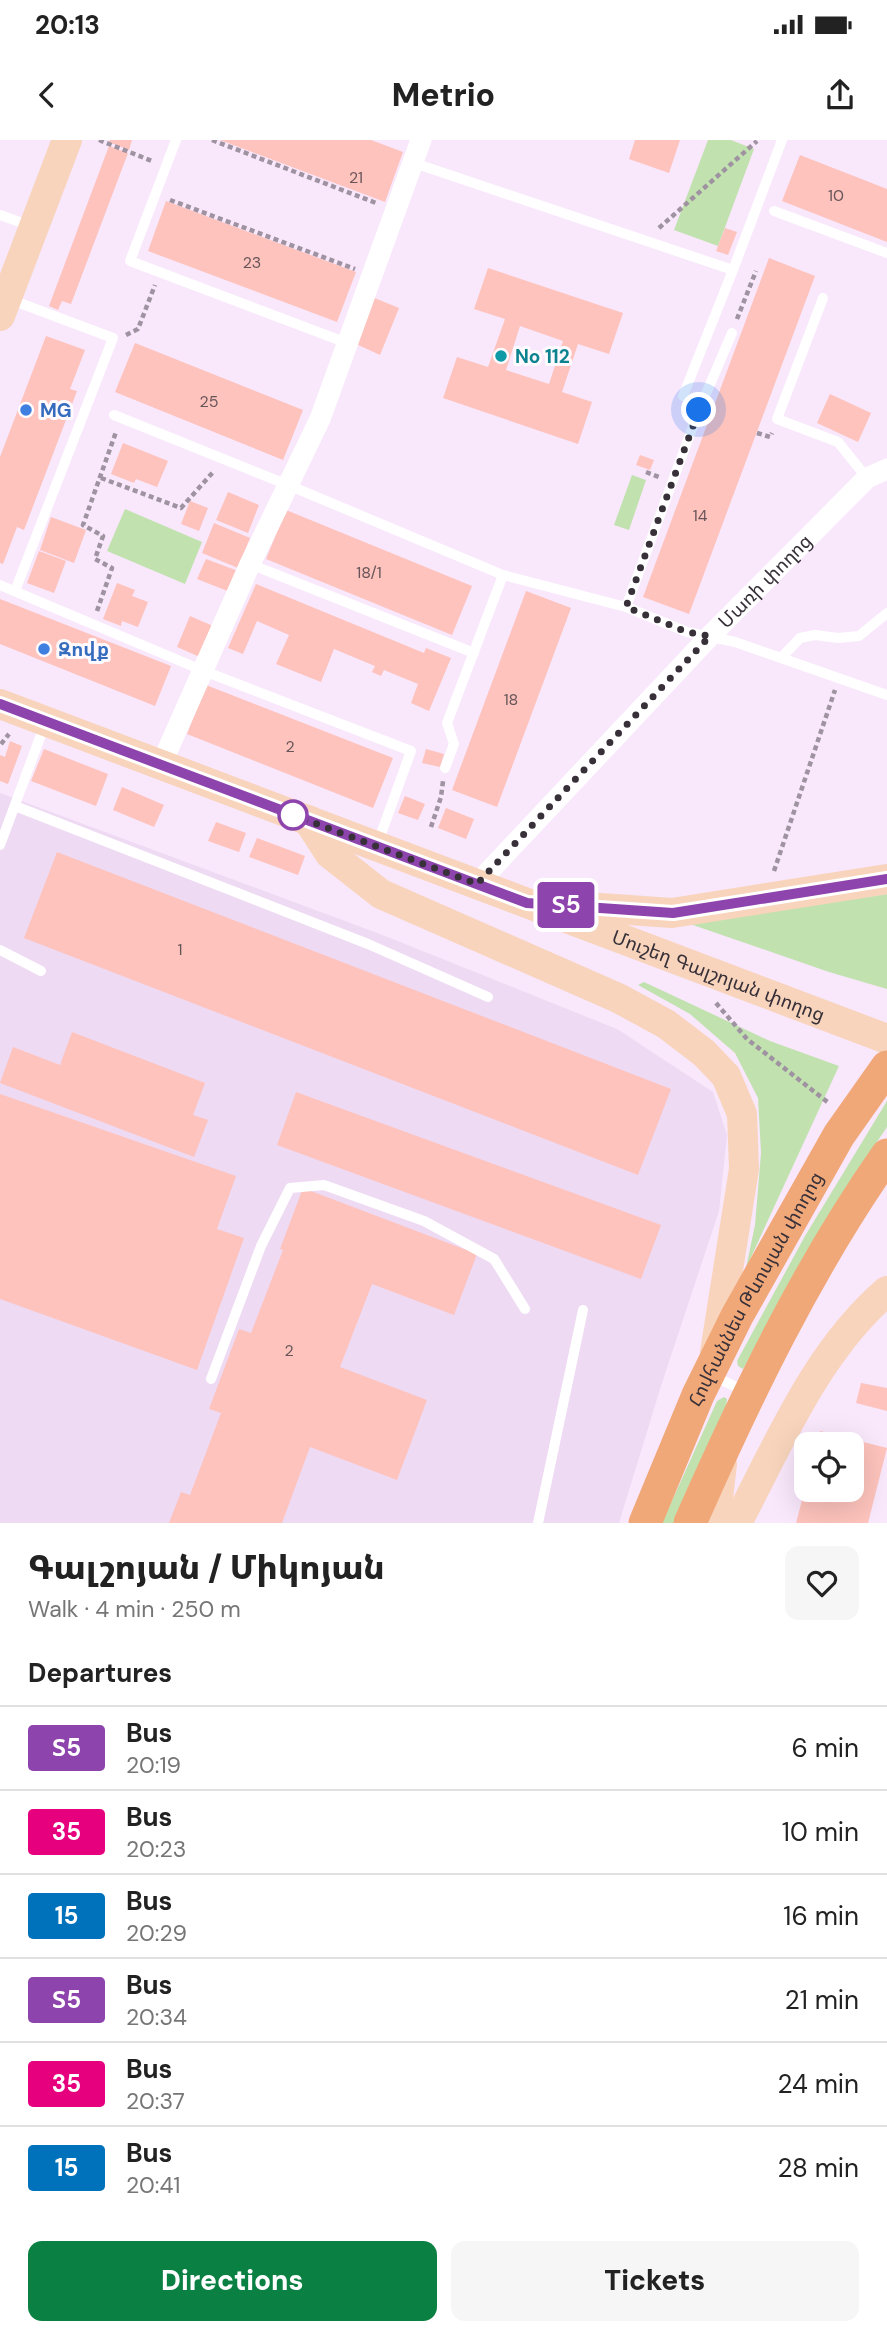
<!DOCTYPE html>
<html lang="en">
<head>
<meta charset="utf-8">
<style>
	body { margin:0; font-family:"DM Sans","Noto Sans Armenian",sans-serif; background:#f6f6f6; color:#222; height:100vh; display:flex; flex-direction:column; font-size:26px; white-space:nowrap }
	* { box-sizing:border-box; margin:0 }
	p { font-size:23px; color:#767676 }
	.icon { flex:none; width:38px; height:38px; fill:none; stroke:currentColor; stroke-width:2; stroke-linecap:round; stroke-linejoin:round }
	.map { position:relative; height:1383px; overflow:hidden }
	.drawer { display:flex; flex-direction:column; background:#fff; flex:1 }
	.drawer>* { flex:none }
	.badge { padding:0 14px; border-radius:5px; font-size:24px; line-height:46px }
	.fabs { position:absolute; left:794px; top:1292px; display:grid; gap:14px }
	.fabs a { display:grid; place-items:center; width:70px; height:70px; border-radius:14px; background:#fff; box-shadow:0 7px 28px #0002; font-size:35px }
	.you { position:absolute; width:35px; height:35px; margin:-18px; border:5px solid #fff; border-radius:50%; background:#1a73e8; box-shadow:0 0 0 10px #1a73e833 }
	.map>.badge { position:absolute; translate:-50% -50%; box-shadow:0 0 0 4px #fff }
	h2 { padding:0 28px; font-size:26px; line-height:63px }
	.round { display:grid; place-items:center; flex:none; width:74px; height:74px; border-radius:14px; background:#f6f6f6 }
	.summary { display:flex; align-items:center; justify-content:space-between; height:119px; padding:0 28px }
	h1 { font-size:33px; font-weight:800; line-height:52px }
	.button { display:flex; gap:14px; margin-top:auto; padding:14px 28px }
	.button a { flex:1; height:80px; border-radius:14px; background:#0b8043; color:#fff; font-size:28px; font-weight:800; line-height:80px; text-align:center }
	.button a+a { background:#f6f6f6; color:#222 }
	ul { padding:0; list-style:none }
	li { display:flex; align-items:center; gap:21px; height:84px; padding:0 28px; border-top:2px solid #e0e0e0 }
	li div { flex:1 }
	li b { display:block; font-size:26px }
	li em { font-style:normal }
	li .badge { min-width:77px; font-weight:700; text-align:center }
	.status { display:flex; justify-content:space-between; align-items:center; height:49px; padding:0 35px; background:#fff; direction:ltr }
	.status svg { height:19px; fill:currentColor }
	header { display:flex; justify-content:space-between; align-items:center; height:91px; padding:0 28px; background:#fff; font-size:32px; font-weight:800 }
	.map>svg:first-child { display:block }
	.built { fill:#efdaf4 }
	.green { fill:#c1e2af }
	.building { fill:#fdc3bc; fill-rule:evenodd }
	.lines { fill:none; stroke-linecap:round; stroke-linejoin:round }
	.path { stroke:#9f92a1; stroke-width:4.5; stroke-dasharray:5 3.5; stroke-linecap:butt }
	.lane { stroke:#fff; stroke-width:10 }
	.street { stroke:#fff; stroke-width:21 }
	.secondary { stroke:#f8d4bc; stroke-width:30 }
	.primary { stroke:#f1a879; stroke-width:33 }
	.line-casing { stroke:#fff; stroke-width:16 }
	.line { stroke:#8e44ad; stroke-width:10 }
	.walk { stroke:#373038; stroke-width:7; stroke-dasharray:0 12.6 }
	.culture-dot { fill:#0f9aa8; stroke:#fefafe; stroke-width:2.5 }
	.shop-dot { fill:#3f7fe0; stroke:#fefafe; stroke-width:2.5 }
	.stop-dot { fill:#fff; stroke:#8e44ad; stroke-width:3.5 }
	.labels { text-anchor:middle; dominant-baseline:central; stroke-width:6; stroke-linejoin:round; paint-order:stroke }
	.number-label { font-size:16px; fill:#685559 }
	.culture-label { font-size:19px; font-weight:bold; fill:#0d838f; stroke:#fefafe; text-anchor:start }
	.shop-label { font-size:19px; font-weight:bold; fill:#366cbe; stroke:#fefafe; text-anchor:start }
	.street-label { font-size:19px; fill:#373038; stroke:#fefafe }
</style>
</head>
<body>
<div class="status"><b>20:13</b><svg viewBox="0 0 49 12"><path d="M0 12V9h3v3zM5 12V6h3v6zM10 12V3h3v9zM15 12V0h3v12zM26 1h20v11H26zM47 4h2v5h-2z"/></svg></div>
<header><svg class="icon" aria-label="back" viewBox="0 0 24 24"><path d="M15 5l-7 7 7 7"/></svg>Metrio<svg class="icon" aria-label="share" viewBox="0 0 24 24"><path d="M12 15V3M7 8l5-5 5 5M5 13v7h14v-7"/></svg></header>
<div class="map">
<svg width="887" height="1383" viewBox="0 0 887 1383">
	<rect width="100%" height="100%" fill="#f9e7fc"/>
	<path class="built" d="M0 653 380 794 617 889 713 952 727 995 719 1071 661 1246 619 1383H0Z"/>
	<g class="green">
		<path d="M708 0H731L754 9 718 106 674 90Z"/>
		<path d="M632 335 646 340 629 390 614 385Z"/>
		<path d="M125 369 202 402 185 444 107 411Z"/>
		<path d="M887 754V849L829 832 690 784Z"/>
		<path d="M644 842 770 901 839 926 746 1128 755 1085 761 1013 758 958 735 913 690 874 638 845Z"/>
		<path d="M887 961V987L858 1030 743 1229 738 1226 737 1221 805 1096Z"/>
		<path d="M724 1257 727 1259 726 1267 676 1383H662L717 1261Z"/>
	</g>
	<g class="building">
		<path d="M110 0H132L129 10 109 2Z"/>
		<path d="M220 0H371L403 12 385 62Z"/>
		<path d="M635 0H680L669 33 629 19Z"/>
		<path d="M109 6 128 13 71 164 62 161 58 170 49 166Z"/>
		<path d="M800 15 887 49V102L782 61Z"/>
		<path d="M166 61 356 132 337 182 148 111Z"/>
		<path d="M725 88 737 92 728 115 716 111Z"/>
		<path d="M769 118 815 136 689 474 643 457Z"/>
		<path d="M488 128 623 173 609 214 578 204 562 252 592 262 578 304 443 258 457 217 488 227 505 179 474 169ZM520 186 563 201 549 244 506 230Z"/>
		<path d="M372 157 399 168 380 215 354 203Z"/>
		<path d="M46 196 85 210 70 249 77 251 24 390 17 387 3 424 0 423V317Z"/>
		<path d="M135 203 303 270 283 320 115 252Z"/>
		<path d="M830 254 871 273 858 302 817 283Z"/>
		<path d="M123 303 168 321 157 347 136 339 134 343 111 334Z"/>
		<path d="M640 315 654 320 650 330 636 325Z"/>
		<path d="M228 352 259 365 248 393 216 380Z"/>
		<path d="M190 361 208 368 199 391 181 384Z"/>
		<path d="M286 370 472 446 452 495 266 419Z"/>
		<path d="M51 377 86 390 74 423 40 410Z"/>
		<path d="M214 383 250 398 238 428 202 413Z"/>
		<path d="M39 411 66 421 54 453 27 443Z"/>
		<path d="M206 419 238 431 230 452 197 439Z"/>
		<path d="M117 443 135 450 132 456 148 462 138 487 122 481 121 486 103 479Z"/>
		<path d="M256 444 424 513 426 508 451 518 429 571 411 563 418 544 384 530 381 536 372 532 375 526 334 509 321 542 276 524 289 495 257 481 243 514 228 508Z"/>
		<path d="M526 451 571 468 497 667 452 650Z"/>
		<path d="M0 459 171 526 155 566 0 504Z"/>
		<path d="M190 476 213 486 200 517 177 507Z"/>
		<path d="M206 545 393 618 373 668 187 594Z"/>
		<path d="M10 601 22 606 8 644 0 641V615L5 617Z"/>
		<path d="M44 609 108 634 96 666 31 641Z"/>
		<path d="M426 609 444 614 440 627 422 623Z"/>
		<path d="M122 647 164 665 154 687 113 670Z"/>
		<path d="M405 656 425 664 418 680 398 673Z"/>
		<path d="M446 668 474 679 466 699 438 688Z"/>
		<path d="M216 682 246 693 239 712 208 701Z"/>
		<path d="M257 698 305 716 298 735 249 717Z"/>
		<path d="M57 712 671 949 638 1035 24 798Z"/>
		<path d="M72 892 205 943 193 975 208 980 194 1017 0 943 13 907 60 925Z"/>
		<path d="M296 952 661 1085 641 1139 277 1005Z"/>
		<path d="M0 954 236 1036 217 1089 244 1098 197 1230 0 1159Z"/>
		<path d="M303 1048 477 1114 454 1175 372 1144 340 1227 427 1260 397 1340 310 1307 282 1383H169L181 1352 190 1355 221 1273 209 1269 239 1189 251 1193 283 1110 280 1109Z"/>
		<path d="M861 1243 887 1248V1271L856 1263Z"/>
		<path d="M820 1291 887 1308 868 1383H796L805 1349H852V1304H817Z"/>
	</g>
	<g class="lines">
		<g class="path">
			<path d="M99 0 152 21"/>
			<path d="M212 0 376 63"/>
			<path d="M170 60 355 129"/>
			<path d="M659 88 757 1"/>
			<path d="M737 179 756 131"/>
			<path d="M126 195 138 189 155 145"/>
			<path d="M757 293 770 297 772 293"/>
			<path d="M646 332 659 337"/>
			<path d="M101 338 181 368 214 331"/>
			<path d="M97 471 112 428 95 419 103 396 83 385 116 292"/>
			<path d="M1 604 9 594"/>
			<path d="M431 687 441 657 443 641"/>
			<path d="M774 731 835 550"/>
			<path d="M716 863 747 899 830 964"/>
		</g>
		<g class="lane">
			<path d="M176 0 130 121 347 203"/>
			<path d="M414 23 733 130 683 256"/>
			<path d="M774 71 887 113"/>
			<path d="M0 75 31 86"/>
			<path d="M733 130 782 0"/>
			<path d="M823 158 777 279 838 302 867 338"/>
			<path d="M9 159 113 198 15 451"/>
			<path d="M114 275 288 345 503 435"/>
			<path d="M250 424 474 513"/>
			<path d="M0 445 204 531 411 611 377 705"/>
			<path d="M626 467 699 270 732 193"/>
			<path d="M781 518 800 498 815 495 838 498 859 496 887 473"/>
			<path d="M445 628 454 604 447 583 503 435 626 467 687 492 735 502 887 555"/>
			<path d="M15 666 368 804 488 857"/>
			<path d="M0 705 45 584"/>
			<path d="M0 810 41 831"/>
			<path d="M711 1235 747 1252"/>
			<path d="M211 1239 261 1106 290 1048 324 1045 424 1081 494 1119 525 1169"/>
			<path d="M538 1383 583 1170"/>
		</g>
		<g class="street">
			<path d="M161 625 250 424 320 279 421 0"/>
			<path id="s1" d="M477 744 710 496 867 338 887 329"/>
		</g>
		<g class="secondary">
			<path d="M0 176 67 0"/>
			<path id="s2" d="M0 564 887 899"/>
			<path d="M308 680 330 714 381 754 618 858 666 884 704 913 726 936 742 974 744 1029 715 1212"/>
			<path d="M558 765 672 773 887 739"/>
			<path d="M715 1383 722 1324"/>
			<path d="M737 1383C779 1303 817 1211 887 1151"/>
		</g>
		<g class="primary">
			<path id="s3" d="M645 1383 698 1255 737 1176 839 995 887 927"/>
			<path d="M690 1383C746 1256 807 1129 887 1015"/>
		</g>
	</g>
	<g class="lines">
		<g class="line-casing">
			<path id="line" d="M0 564 527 763 673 773 887 739"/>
		</g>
		<use href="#line" class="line"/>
		<path class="walk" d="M293 675 477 744 710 496 687 492 626 467 699 270"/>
	</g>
	<circle class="culture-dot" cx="501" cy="216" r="7"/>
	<g class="shop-dot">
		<circle cx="26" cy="270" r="7"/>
		<circle cx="44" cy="509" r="7"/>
	</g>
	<circle class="stop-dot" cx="293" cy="675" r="14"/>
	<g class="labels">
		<g class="number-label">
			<text x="356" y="37">21</text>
			<text x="836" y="55">10</text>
			<text x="252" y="122">23</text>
			<text x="209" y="261">25</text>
			<text x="700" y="375">14</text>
			<text x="369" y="432">18/1</text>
			<text x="511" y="559">18</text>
			<text x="290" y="606">2</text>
			<text x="180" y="809">1</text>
			<text x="289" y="1210">2</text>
		</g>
		<g class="culture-label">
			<text x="515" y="216">No 112</text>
		</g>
		<g class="shop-label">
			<text x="40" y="270">MG</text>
			<text x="58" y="509">Զովք</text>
		</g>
		<g class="street-label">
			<text stroke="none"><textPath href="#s1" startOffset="418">Մառի փողոց</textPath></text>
			<text stroke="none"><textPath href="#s2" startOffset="768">Մուշեղ Գալշոյան փողոց</textPath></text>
			<text stroke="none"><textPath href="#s3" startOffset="259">Հովհաննես Թևոսյան փողոց</textPath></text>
		</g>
	</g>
</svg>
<div class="fabs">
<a><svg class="icon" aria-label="locate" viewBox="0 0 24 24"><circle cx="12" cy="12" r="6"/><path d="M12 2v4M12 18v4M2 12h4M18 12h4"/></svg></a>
</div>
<div class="you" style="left:699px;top:270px"></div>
<b class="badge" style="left:566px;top:765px;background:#8e44ad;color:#fff">Տ5</b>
</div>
<section class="drawer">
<div class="summary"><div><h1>Գալշոյան / Միկոյան</h1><p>Walk · 4 min · 250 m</p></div><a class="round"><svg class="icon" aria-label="heart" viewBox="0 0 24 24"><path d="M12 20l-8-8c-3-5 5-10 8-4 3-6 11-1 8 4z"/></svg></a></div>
<h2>Departures</h2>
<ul>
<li><span class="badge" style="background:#8e44ad;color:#fff">Տ5</span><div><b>Bus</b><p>20:19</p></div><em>6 min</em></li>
<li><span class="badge" style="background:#e6007e;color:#fff">35</span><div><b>Bus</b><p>20:23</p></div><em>10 min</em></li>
<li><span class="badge" style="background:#0072bc;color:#fff">15</span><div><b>Bus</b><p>20:29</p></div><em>16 min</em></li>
<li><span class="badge" style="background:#8e44ad;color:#fff">Տ5</span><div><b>Bus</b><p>20:34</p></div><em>21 min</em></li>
<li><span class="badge" style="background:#e6007e;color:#fff">35</span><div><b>Bus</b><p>20:37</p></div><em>24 min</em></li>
<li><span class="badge" style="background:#0072bc;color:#fff">15</span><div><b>Bus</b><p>20:41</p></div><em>28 min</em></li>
</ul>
<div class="button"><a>Directions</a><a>Tickets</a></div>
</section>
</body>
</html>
